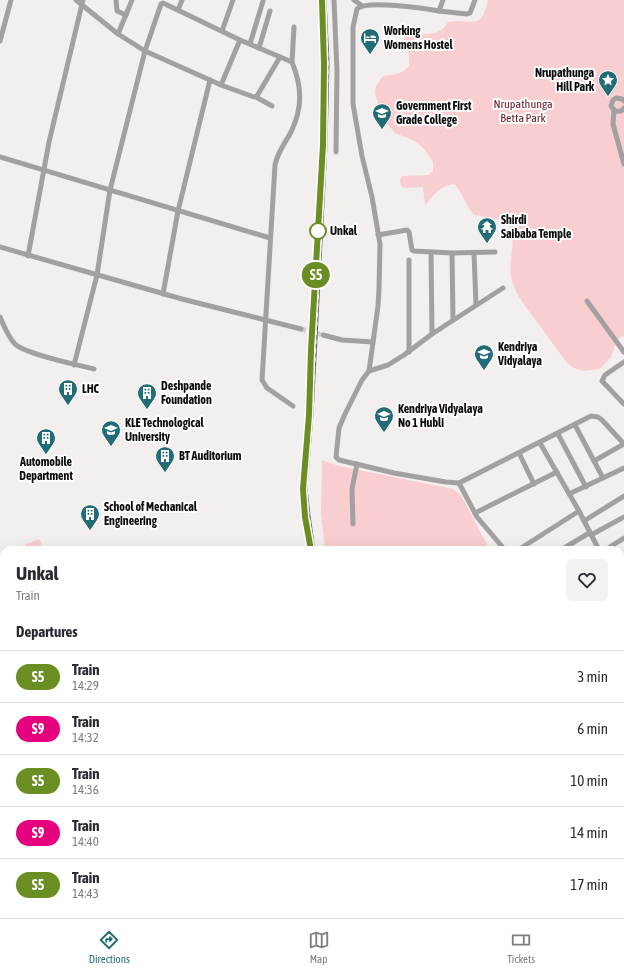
<!DOCTYPE html>
<html lang="en">
<head>
<meta charset="utf-8">
<style>
	body { margin:0; font-family:"Asap Condensed",sans-serif; background:#f2f2f3; color:#2b2b33; height:100vh; display:flex; flex-direction:column; font-size:15px; white-space:nowrap }
	* { box-sizing:border-box; margin:0 }
	p { font-size:13px; color:#7c7c81 }
	.icon { flex:none; width:22px; height:22px; fill:none; stroke:currentColor; stroke-width:2; stroke-linecap:round; stroke-linejoin:round }
	.map { position:relative; flex:1; overflow:hidden }
	.drawer { position:absolute; left:0px; top:546px; width:624px; height:372px; display:flex; flex-direction:column; background:#fff; border-radius:12px 12px 0 0; box-shadow:0 4px 16px #0002 }
	.drawer>* { flex:none }
	.badge { padding:0 8px; border-radius:13px; font-size:14px; line-height:26px }
	.map>.badge { position:absolute; translate:-50% -50%; box-shadow:0 0 0 2px #fff }
	h2 { padding:0 16px; font-size:15px; line-height:36px }
	.round { display:grid; place-items:center; flex:none; width:42px; height:42px; border-radius:6px; background:#f2f2f3 }
	.summary { display:flex; align-items:center; justify-content:space-between; height:68px; padding:0 16px }
	h1 { font-size:19px; font-weight:700; line-height:30px }
	ul { padding:0; list-style:none }
	li { display:flex; align-items:center; gap:12px; height:52px; padding:0 16px; border-top:1px solid #e1e1e2 }
	li div { flex:1 }
	li b { display:block; font-size:15px }
	li em { font-style:normal }
	li .badge { min-width:44px; font-weight:700; text-align:center }
	.dock { display:flex; justify-content:space-around; align-items:center; height:56px; border-top:1px solid #e1e1e2; background:#fff; font-size:11px; color:#7c7c81 }
	.dock a { display:grid; justify-items:center; gap:2px }
	.dock .selected { color:#226c76 }
	.map>svg:first-child { display:block }
	.green { fill:#f9ced0 }
	.lines { fill:none; stroke-linecap:round; stroke-linejoin:round }
	.minor-tunnel { stroke:#d0cdcd; stroke-width:5; stroke-dasharray:5 2.5; stroke-linecap:butt }
	.minor { stroke:#a2a0a0; stroke-width:5 }
	.major { stroke:#625f5f; stroke-width:6 }
	.rail-casing { stroke:#636161; stroke-width:3 }
	.rail { stroke:#fefdfd; stroke-width:1.5; stroke-dasharray:4.5; stroke-linecap:butt }
	.line-casing { stroke:#fff; stroke-width:9 }
	.line { stroke:#6b8e23; stroke-width:6 }
	.stop-dot { fill:#fff; stroke:#6b8e23; stroke-width:2 }
	.labels { text-anchor:middle; dominant-baseline:central; stroke-width:4; stroke-linejoin:round; paint-order:stroke }
	.poi-label { font-size:12px; font-weight:bold; fill:#0d0c0c; stroke:#fefdfd; text-anchor:start }
	.park-label { font-size:12px; fill:#661d29; stroke:#fefdfd }
	.stop-label { font-size:12px; font-weight:bold; fill:#0d0c0c; stroke:#fefdfd; text-anchor:start }
</style>
</head>
<body>
<div class="map">
<svg width="624" height="918" viewBox="0 0 624 918">
	<rect width="100%" height="100%" fill="#f3efef"/>
	<g class="green">
		<path d="M488 0H624V335L617 340 611 357 600 369C585 371 579 373 567 363 556 348 545 333 534 318 526 307 517 296 513 284 505 263 520 239 507 221L475 215C467 210 463 192 454 184 436 188 437 193 425 205L423 187 404 188 401 186 400 179 402 176 428 175 433 171V162L425 150 415 141 395 133 384 120 375 94 376 86 383 76C394 75 402 74 409 66V55L403 41C412 25 436 44 448 22 473 18 481 32 488 0Z"/>
		<path d="M322 460 339 466 453 489 461 495 490 550H325L321 513Z"/>
		<path d="M39 539 41 542V550H32L25 546 26 544Z"/>
	</g>
	<g class="lines">
		<path class="minor-tunnel" d="M301 329 323 335"/>
		<g class="minor">
			<path d="M76 0 118 34 145 51 221 85 254 97 257 96 280 57"/>
			<path d="M116 0 117 11 126 15"/>
			<path d="M334 0 337 71 336 152"/>
			<path d="M354 0 361 5"/>
			<path d="M475 0 470 13 467 14C457 13 448 12 439 11 423 8 366 0 357 9L353 27V104L362 156 372 197 380 244 379 289 378 306 369 371 362 380 345 414 339 428 336 457 339 460 394 473 446 482 459 483 591 416 598 417 602 420 624 444"/>
			<path d="M178 10 182 0"/>
			<path d="M439 11 443 0"/>
			<path d="M222 31 233 0"/>
			<path d="M118 34 132 0"/>
			<path d="M0 41 11 0"/>
			<path d="M250 44 263 1"/>
			<path d="M259 48 270 11"/>
			<path d="M292 62 294 27"/>
			<path d="M221 85 240 40"/>
			<path d="M256 97 272 106"/>
			<path d="M624 101 622 99 616 98 613 100 611 106 614 110 613 124 624 164"/>
			<path d="M614 110C617 112 622 112 624 108"/>
			<path d="M0 157 270 238"/>
			<path d="M378 235 407 230 409 232 412 250 414 251 452 253 495 252"/>
			<path d="M0 247 182 299 301 329"/>
			<path d="M431 252 432 334"/>
			<path d="M452 253 453 320"/>
			<path d="M474 253 476 305"/>
			<path d="M28 256 49 142 83 0"/>
			<path d="M409 260V352"/>
			<path d="M163 294 178 211 210 80"/>
			<path d="M587 301 624 352"/>
			<path d="M0 317C4 326 8 337 15 344 25 354 78 365 94 369"/>
			<path d="M323 335 342 340 373 342"/>
			<path d="M624 362 605 375 602 381 624 404"/>
			<path d="M74 365 97 275 110 190 145 51 161 4 163 3 240 40 292 62C302 87 303 107 291 132 285 143 277 153 275 165L262 380 267 388 293 406"/>
			<path d="M369 371 388 365 404 355 432 334 503 288"/>
			<path d="M575 425 603 478"/>
			<path d="M558 434 586 487"/>
			<path d="M540 443 579 511 599 550"/>
			<path d="M519 453 534 484"/>
			<path d="M594 461 624 444"/>
			<path d="M459 483 477 517 505 550"/>
			<path d="M569 494 624 468"/>
			<path d="M475 513 557 472"/>
			<path d="M584 521 624 496"/>
			<path d="M353 524 352 489 357 464"/>
			<path d="M591 535 624 517"/>
			<path d="M518 550 579 511"/>
			<path d="M561 550 589 533"/>
			<path d="M605 550 624 538"/>
			<path d="M620 563 624 561"/>
			<path d="M620 603 624 601"/>
			<path d="M620 651 624 655"/>
			<path d="M620 702 624 706"/>
			<path d="M620 836 624 834"/>
			<path d="M620 872 624 869"/>
			<path d="M620 910 624 907"/>
			<path d="M0 912 1 918"/>
			<path d="M293 914 311 918"/>
			<path d="M351 914 354 918"/>
			<path d="M526 914 529 918"/>
			<path d="M561 914 564 918"/>
			<path d="M123 917 128 918"/>
			<path d="M228 918 229 914"/>
			<path d="M389 918 396 914"/>
			<path d="M607 918 613 914"/>
		</g>
		<g class="major">
			<path d="M0 779 4 787"/>
			<path d="M0 820 4 828"/>
			<path d="M0 844H4"/>
			<path d="M0 851 4 850"/>
			<path d="M40 914 42 918"/>
			<path d="M59 914 61 918"/>
		</g>
		<g class="rail-casing">
			<g id="rail">
				<path d="M314 550 309 516 306 488 312 415 326 145 328 63 325 0"/>
				<path d="M496 914 499 918"/>
			</g>
		</g>
		<use href="#rail" class="rail"/>
	</g>
	<g class="lines">
		<g class="line-casing">
			<path id="line" d="M311 550 305 517 303 489 309 415 311 350 323 145 324 64 322 0"/>
		</g>
		<use href="#line" class="line"/>
	</g>
	<defs>
		<g id="hotel-pin" transform="scale(1)"><path d="M0 17L-7.5 6A9.5 9.5 0 1 1 7.5 6Z" fill="#226c76" stroke="#fefdfd"/><path d="M-6-4.5h1.5V1H6V5H4.5V3h-9V5H-6ZM-4 0a1.8 1.8 0 1 1 3.6 0ZM.5 0V-2.5h3Q6-2.5 6 0Z" fill="#fff"/></g>
		<g id="sight-pin" transform="scale(1)"><path d="M0 17L-7.5 6A9.5 9.5 0 1 1 7.5 6Z" fill="#226c76" stroke="#fefdfd"/><path d="M0-6L1.8-2.2L6-1.7L2.9 1.2L3.7 5.4L0 3.3L-3.7 5.4L-2.9 1.2L-6-1.7L-1.8-2.2Z" fill="#fff"/></g>
		<g id="university-pin" transform="scale(1)"><path d="M0 17L-7.5 6A9.5 9.5 0 1 1 7.5 6Z" fill="#226c76" stroke="#fefdfd"/><path d="M0-5L7-2L0 1L-7-2ZM-4 1L0 2.5L4 1V4Q0 6-4 4Z" fill="#fff"/></g>
		<g id="temple-pin" transform="scale(1)"><path d="M0 17L-7.5 6A9.5 9.5 0 1 1 7.5 6Z" fill="#226c76" stroke="#fefdfd"/><path d="M0-6L5-2H3V0L6.5 2.5H4V6H1.5V3h-3V6H-4V2.5H-6.5L-3 0V-2H-5Z" fill="#fff"/></g>
		<g id="school-pin" transform="scale(1)"><path d="M0 17L-7.5 6A9.5 9.5 0 1 1 7.5 6Z" fill="#226c76" stroke="#fefdfd"/><path d="M0-5L7-2L0 1L-7-2ZM-4 1L0 2.5L4 1V4Q0 6-4 4Z" fill="#fff"/></g>
		<g id="building-pin" transform="scale(1)"><path d="M0 17L-7.5 6A9.5 9.5 0 1 1 7.5 6Z" fill="#226c76" stroke="#fefdfd"/><path d="M-4-6H4V6H1V3H-1V6H-4ZM-2.5-4.3h1.7v1.8h-1.7ZM.8-4.3h1.7v1.8H.8ZM-2.5-1h1.7V.8h-1.7ZM.8-1h1.7V.8H.8Z" fill="#fff"/></g>
	</defs>
	<g fill-rule="evenodd">
		<use href="#hotel-pin" x="370" y="38"/>
		<use href="#sight-pin" x="608" y="80"/>
		<use href="#university-pin" x="382" y="113"/>
		<use href="#temple-pin" x="487" y="227"/>
		<use href="#school-pin" x="484" y="354"/>
		<use href="#building-pin" x="68" y="389"/>
		<use href="#building-pin" x="147" y="393"/>
		<use href="#school-pin" x="384" y="416"/>
		<use href="#university-pin" x="111" y="430"/>
		<use href="#building-pin" x="46" y="438"/>
		<use href="#building-pin" x="165" y="456"/>
		<use href="#building-pin" x="90" y="514"/>
	</g>
	<circle class="stop-dot" cx="318" cy="231" r="8"/>
	<g class="labels">
		<g class="poi-label">
			<text x="384" y="31">Working<tspan x="384" dy="14">Womens Hostel</tspan></text>
			<text x="594" y="73" text-anchor="end">Nrupathunga<tspan x="594" dy="14">Hill Park</tspan></text>
			<text x="396" y="106">Government First<tspan x="396" dy="14">Grade College</tspan></text>
			<text x="501" y="220">Shirdi<tspan x="501" dy="14">Saibaba Temple</tspan></text>
			<text x="498" y="347">Kendriya<tspan x="498" dy="14">Vidyalaya</tspan></text>
			<text x="161" y="386">Deshpande<tspan x="161" dy="14">Foundation</tspan></text>
			<text x="82" y="389">LHC</text>
			<text x="398" y="409">Kendriya Vidyalaya<tspan x="398" dy="14">No 1 Hubli</tspan></text>
			<text x="125" y="423">KLE Technological<tspan x="125" dy="14">University</tspan></text>
			<text x="179" y="456">BT Auditorium</text>
			<text x="46" y="462" text-anchor="middle">Automobile<tspan x="46" dy="14">Department</tspan></text>
			<text x="104" y="507">School of Mechanical<tspan x="104" dy="14">Engineering</tspan></text>
		</g>
		<g class="park-label">
			<text x="523" y="104">Nrupathunga<tspan x="523" dy="14">Betta Park</tspan></text>
		</g>
		<g class="stop-label">
			<text x="330" y="231">Unkal</text>
		</g>
	</g>
</svg>
<b class="badge" style="left:316px;top:275px;background:#6b8e23;color:#fff">S5</b>
<section class="drawer">
<div class="summary"><div><h1>Unkal</h1><p>Train</p></div><a class="round"><svg class="icon" aria-label="heart" viewBox="0 0 24 24"><path d="M12 20l-8-8c-3-5 5-10 8-4 3-6 11-1 8 4z"/></svg></a></div>
<h2>Departures</h2>
<ul>
<li><span class="badge" style="background:#6b8e23;color:#fff">S5</span><div><b>Train</b><p>14:29</p></div><em>3 min</em></li>
<li><span class="badge" style="background:#e6007e;color:#fff">S9</span><div><b>Train</b><p>14:32</p></div><em>6 min</em></li>
<li><span class="badge" style="background:#6b8e23;color:#fff">S5</span><div><b>Train</b><p>14:36</p></div><em>10 min</em></li>
<li><span class="badge" style="background:#e6007e;color:#fff">S9</span><div><b>Train</b><p>14:40</p></div><em>14 min</em></li>
<li><span class="badge" style="background:#6b8e23;color:#fff">S5</span><div><b>Train</b><p>14:43</p></div><em>17 min</em></li>
</ul>
</section>
</div>
<nav class="dock">
<a class="selected"><svg class="icon" aria-label="directions" viewBox="0 0 24 24"><path d="M12 3l9 9-9 9-9-9zM9 14v-3h6M13 9l2 2-2 2"/></svg>Directions</a>
<a><svg class="icon" aria-label="map" viewBox="0 0 24 24"><path d="M3 6l6-2 6 2 6-2v14l-6 2-6-2-6 2zM9 4v14M15 6v14"/></svg>Map</a>
<a><svg class="icon" aria-label="tickets" viewBox="0 0 24 24"><path d="M3 7h18v10H3zM15 7v10"/></svg>Tickets</a>
</nav>
</body>
</html>
